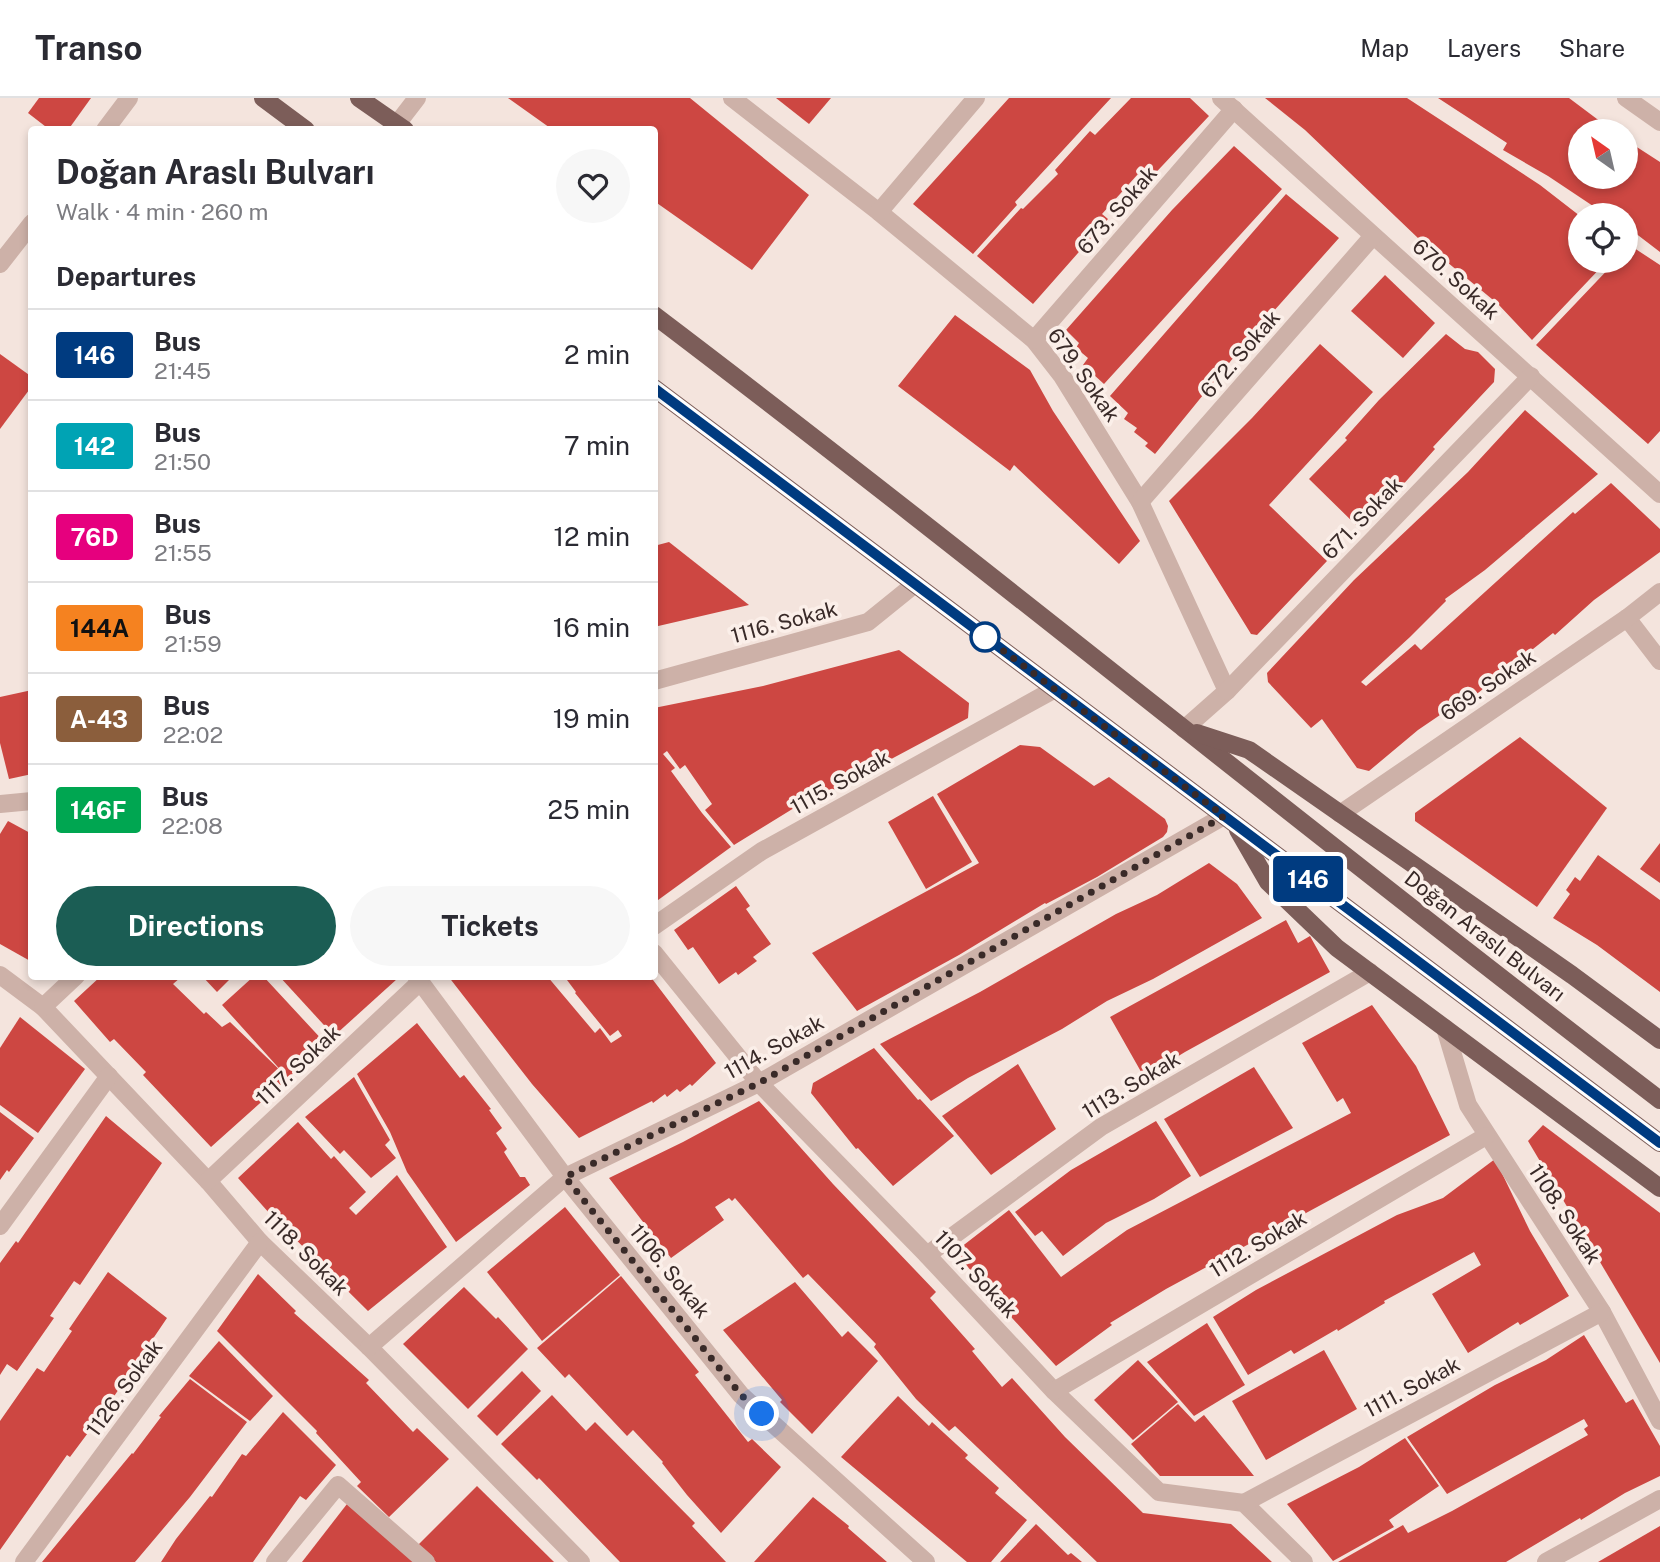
<!DOCTYPE html>
<html lang="en">
<head>
<meta charset="utf-8">
<style>
	body { margin:0; font-family:"Public Sans",sans-serif; background:#f7f7f7; color:#2b2b33; height:100vh; display:flex; flex-direction:column; font-size:26px; white-space:nowrap }
	* { box-sizing:border-box; margin:0 }
	p { font-size:23px; color:#7c7c81 }
	.icon { flex:none; width:38px; height:38px; fill:none; stroke:currentColor; stroke-width:2; stroke-linecap:round; stroke-linejoin:round }
	.map { position:relative; flex:1; overflow:hidden }
	.side { position:absolute; left:28px; top:28px; width:630px; height:854px; display:flex; flex-direction:column; background:#fff; border-radius:7px; box-shadow:0 4px 10px #0003 }
	.side>* { flex:none }
	.badge { padding:0 14px; border-radius:5px; font-size:24px; line-height:46px }
	.needle { width:46px; rotate:326deg }
	.tools { position:absolute; left:1568px; top:21px; display:grid; gap:14px }
	.tools a { display:grid; place-items:center; width:70px; height:70px; border-radius:50%; background:#fff; box-shadow:0 4px 10px #0003; font-size:35px }
	.you { position:absolute; width:35px; height:35px; margin:-18px; border:5px solid #fff; border-radius:50%; background:#1a73e8; box-shadow:0 0 0 10px #1a73e833 }
	.map>.badge { position:absolute; translate:-50% -50%; box-shadow:0 0 0 4px #fff }
	h2 { padding:0 28px; font-size:26px; line-height:63px }
	.round { display:grid; place-items:center; flex:none; width:74px; height:74px; border-radius:37px; background:#f7f7f7 }
	.summary { display:flex; align-items:center; justify-content:space-between; height:119px; padding:0 28px }
	h1 { font-size:33px; font-weight:700; line-height:52px }
	.primary-button { display:flex; gap:14px; margin-top:auto; padding:14px 28px }
	.primary-button a { flex:1; height:80px; border-radius:42px; background:#1b5d54; color:#fff; font-size:28px; font-weight:700; line-height:80px; text-align:center }
	.primary-button a+a { background:#f7f7f7; color:#2b2b33 }
	ul { padding:0; list-style:none }
	li { display:flex; align-items:center; gap:21px; height:91px; padding:0 28px; border-top:2px solid #e1e1e2 }
	li div { flex:1 }
	li b { display:block; font-size:26px }
	li em { font-style:normal }
	li .badge { min-width:77px; font-weight:700; text-align:center }
	header { display:flex; align-items:center; gap:42px; box-sizing:border-box; height:98px; padding:0 35px; background:#fff; border-bottom:2px solid #e1e1e2 }
	header strong { font-size:33px }
	nav { display:flex; gap:38px; margin-inline-start:auto; font-size:24px }
	.map>svg:first-child { display:block }
	.building { fill:#cd4742 }
	.lines { fill:none; stroke-linecap:round; stroke-linejoin:round }
	.service { stroke:#cdb1a8; stroke-width:18 }
	.minor { stroke:#cdb1a8; stroke-width:18 }
	.tertiary { stroke:#cdb1a8; stroke-width:18 }
	.primary { stroke:#7c5d59; stroke-width:18 }
	.line-casing { stroke:#fff; stroke-width:16 }
	.line { stroke:#003b80; stroke-width:10 }
	.walk { stroke:#392a28; stroke-width:7; stroke-dasharray:0 12.6 }
	.stop-dot { fill:#fff; stroke:#003b80; stroke-width:3.5 }
	.labels { text-anchor:middle; dominant-baseline:central; stroke-width:7; stroke-linejoin:round; paint-order:stroke }
	.street-label { font-size:21px; fill:#392a28; stroke:#fbefe9 }
</style>
</head>
<body>
<header>
<strong>Transo</strong>
<nav><a>Map</a><a>Layers</a><a>Share</a></nav>
</header>
<div class="map">
<svg width="1660" height="1464" viewBox="0 0 1660 1464">
	<rect width="100%" height="100%" fill="#f4e4dd"/>
	<g class="building">
		<path d="M39 0H91L68 32H50L28 15Z"/>
		<path d="M508 0H690L809 97 752 172 654 103V32H553Z"/>
		<path d="M776 0H831L809 26Z"/>
		<path d="M1009 0H1111L1015 104 1017 107 973 156 913 106Z"/>
		<path d="M1131 0H1190L1209 18 1147 84 1138 76 1102 116 1108 121 1033 206 977 158 1021 110 1023 111 1058 76 1055 72 1090 33 1095 37Z"/>
		<path d="M1265 0H1407L1540 87 1580 118V163H1607L1532 242 1498 206 1419 141 1305 32Z"/>
		<path d="M1438 0H1569L1613 33H1580V79H1626V42L1660 64V154L1626 128V117H1610L1594 106 1593 108 1548 78 1503 52 1507 45Z"/>
		<path d="M1234 48 1282 91 1104 286 1083 267 1088 260 1076 250 1079 245 1066 232 1172 112Z"/>
		<path d="M1286 96 1339 140 1247 243 1155 356 1145 348 1148 345 1134 334 1137 330 1124 321 1128 315 1110 298Z"/>
		<path d="M1631 148 1660 167V333L1648 346 1536 247 1616 163H1626V153Z"/>
		<path d="M1385 177 1435 225 1403 260 1351 213Z"/>
		<path d="M955 217 1030 272 1053 313 1140 443 1119 466 1014 367 1010 373 898 288Z"/>
		<path d="M1446 236 1465 251 1478 254 1495 271 1494 284 1433 349 1435 351 1400 390 1398 389 1359 430 1309 381 1347 342 1345 340 1379 302Z"/>
		<path d="M1320 246 1373 294 1269 407 1327 463 1257 537 1251 536 1169 403 1252 320Z"/>
		<path d="M0 256 32 279V288L0 331Z"/>
		<path d="M1525 312 1598 376 1485 472 1445 501 1446 503 1410 539 1361 584 1366 588 1415 546 1421 552 1573 414 1575 416 1611 385 1660 431V454L1594 502 1555 537 1553 535 1468 603 1465 600 1418 632 1369 673 1357 670 1322 621 1311 630 1268 584 1267 575 1354 482 1468 374Z"/>
		<path d="M669 444 749 507 654 529V448Z"/>
		<path d="M899 552 969 605 968 620 822 698 820 694 734 747 705 712 712 706 685 667 680 671 667 653 663 656 675 670 671 673 702 715 731 749 654 805V610L763 588Z"/>
		<path d="M32 592V676L9 681 0 645V599Z"/>
		<path d="M1520 639 1607 710 1537 809 1415 723V715Z"/>
		<path d="M1020 647 1040 649 1094 688 1109 679 1165 721 1168 728 1167 734 1163 739 1097 779 1046 806 1045 805 959 857 857 913 812 855 979 765 937 696Z"/>
		<path d="M933 698 972 764 926 791 888 724Z"/>
		<path d="M8 723 32 736V864L0 846V736Z"/>
		<path d="M1660 745V785L1640 771Z"/>
		<path d="M1598 757 1660 802V894L1597 847 1553 820 1570 796 1566 792 1575 779 1580 783Z"/>
		<path d="M1209 765 1237 786 1262 820 1153 881 1107 903 1062 931 968 980 931 1003 880 946 980 894 1116 816 1157 797Z"/>
		<path d="M736 788 750 808 746 811 771 846 753 859 757 863 738 877 736 874 719 886 693 849 688 852 674 832Z"/>
		<path d="M1286 822 1298 845 1310 838 1330 874 1185 954 1144 979 1110 919Z"/>
		<path d="M101 878H178L180 880 173 886 204 916 206 914 222 929 230 924 285 977 222 907 254 878H263L326 946 211 1049 143 977 146 974 114 941 110 944 74 903Z"/>
		<path d="M202 878H233L217 894Z"/>
		<path d="M279 878H395L397 881 334 938Z"/>
		<path d="M448 878H547L595 935 600 930 611 945 622 938 618 932 610 938 575 895 576 894 564 878H650L716 965 692 988 690 986 680 994 677 991 667 999 665 996 653 1005 652 1003 579 1040 532 986Z"/>
		<path d="M1372 907 1416 968 1450 1037 1166 1191 1110 1225 1112 1227 1056 1268 980 1185 956 1153 1009 1112 1061 1179 1127 1132 1351 1015 1343 1000 1337 1004 1302 945Z"/>
		<path d="M20 919 85 971 38 1035 0 1007V950Z"/>
		<path d="M417 925 460 980 464 977 491 1011 489 1012 502 1030 496 1035 507 1051 504 1054 520 1079H525L530 1087 456 1144 407 1074 390 1034 357 976Z"/>
		<path d="M874 950 918 1002 920 1001 954 1038 893 1088 858 1050 856 1051 811 995 813 985Z"/>
		<path d="M1018 966 1056 1031 991 1077 942 1018Z"/>
		<path d="M1254 969 1293 1030 1200 1079 1164 1021Z"/>
		<path d="M354 979 390 1042 385 1047 396 1060 371 1080 344 1052 340 1056 305 1019Z"/>
		<path d="M759 1003 833 1086 936 1194 930 1200 975 1251 972 1253 1002 1289 1012 1280 1065 1339 1143 1415 1231 1426 1272 1464H1097L955 1328 949 1333 916 1301 874 1249 876 1246 808 1176 803 1180 735 1100 732 1103 729 1100 715 1109 724 1122 671 1160 609 1080 683 1044Z"/>
		<path d="M0 1014 34 1040 9 1074 7 1072 0 1082Z"/>
		<path d="M106 1018 162 1065 80 1187 74 1183 50 1218 54 1220 17 1273 7 1266 0 1277V1165L16 1143 18 1145Z"/>
		<path d="M1156 1023 1191 1078 1154 1101 1106 1125 1063 1158 1042 1133 1035 1138 1015 1114 1071 1072Z"/>
		<path d="M298 1024 331 1061 334 1058 366 1094 349 1110 356 1117 397 1077 447 1149 368 1213 270 1116 238 1080Z"/>
		<path d="M1543 1027 1660 1115V1265L1528 1043Z"/>
		<path d="M1495 1061 1530 1133 1569 1198 1520 1227 1518 1224 1468 1255 1432 1196 1481 1167 1474 1154 1384 1203 1385 1205 1338 1233 1337 1231 1294 1256 1291 1252 1248 1277 1213 1219 1256 1192 1397 1117 1443 1100Z"/>
		<path d="M565 1109 620 1177 542 1243 487 1174Z"/>
		<path d="M108 1174 167 1220 102 1316 70 1359 67 1357 0 1452V1323L37 1270 44 1274 72 1233 69 1231Z"/>
		<path d="M258 1176 296 1213 294 1215 369 1282 366 1285 413 1334 417 1330 449 1361 389 1419 357 1388 361 1384 316 1335 317 1333 217 1233Z"/>
		<path d="M621 1178 699 1274 695 1277 748 1344 752 1341 781 1369 721 1435 687 1397 662 1365 663 1364 633 1332 627 1338 569 1276 565 1280 537 1250Z"/>
		<path d="M795 1184 842 1239 848 1233 878 1263 812 1336 780 1304 782 1302 723 1232Z"/>
		<path d="M464 1189 496 1221 498 1219 528 1251 468 1311 403 1246Z"/>
		<path d="M1207 1225 1245 1287 1194 1318 1147 1264Z"/>
		<path d="M1584 1237 1626 1305 1633 1301 1660 1348V1378L1625 1395 1581 1422 1580 1420 1506 1464H1338L1403 1427 1408 1435 1452 1413 1588 1337 1584 1331 1588 1328 1584 1321 1447 1396 1407 1339 1495 1287 1546 1262Z"/>
		<path d="M219 1243 273 1298 250 1323 189 1278Z"/>
		<path d="M1324 1252 1357 1311 1266 1362 1232 1303Z"/>
		<path d="M1138 1262 1178 1304 1133 1342 1094 1302Z"/>
		<path d="M522 1273 541 1293 497 1338 477 1318Z"/>
		<path d="M190 1281 247 1324 190 1399 135 1464H42L132 1355 133 1356 161 1319 159 1318Z"/>
		<path d="M552 1297 586 1333 595 1324 695 1425 692 1428 726 1464H620L539 1380 537 1382 501 1346Z"/>
		<path d="M898 1298 929 1328 932 1324 968 1357 965 1360 999 1390 995 1395 1027 1422 991 1464H967L841 1359Z"/>
		<path d="M1178 1306 1195 1324 1204 1317 1254 1378H1160L1131 1346Z"/>
		<path d="M283 1314 336 1367 306 1402 300 1398 253 1464H161L176 1441 210 1398 212 1399 242 1356 246 1358Z"/>
		<path d="M1405 1340 1439 1388 1389 1422 1394 1429 1333 1463 1287 1406 1359 1369Z"/>
		<path d="M477 1388 554 1464H436L418 1447Z"/>
		<path d="M813 1399 849 1428 848 1430 887 1464H754Z"/>
		<path d="M347 1406 414 1464H302Z"/>
		<path d="M1036 1426 1068 1457 1071 1455 1082 1464H1000Z"/>
		<path d="M1660 1428V1464H1598Z"/>
	</g>
	<g class="lines">
		<g class="service">
			<path d="M105 32 129 0"/>
			<path d="M0 166 32 125"/>
			<path d="M0 706 32 703"/>
		</g>
		<g class="minor">
			<path d="M732 0 879 114 1034 242 1062 278 1140 404 1227 593 1184 631"/>
			<path d="M1221 0 1660 396"/>
			<path d="M1626 0 1660 24"/>
			<path d="M879 114 976 0"/>
			<path d="M1034 242 1234 11"/>
			<path d="M1140 404 1373 138"/>
			<path d="M1627 520 1660 563"/>
			<path d="M654 583 868 524 915 486"/>
			<path d="M1227 593 1531 278"/>
			<path d="M1340 716 1627 520 1660 494"/>
			<path d="M654 828 762 753 1055 591"/>
			<path d="M654 855 759 985 927 1157 1054 1293 1159 1394 1244 1405 1304 1464"/>
			<path d="M0 877 43 909 208 1083 260 1144 369 1249 581 1464"/>
			<path d="M416 878 565 1079 741 1297 926 1464"/>
			<path d="M43 909 76 878"/>
			<path d="M1445 930 1468 1007 1602 1214 1660 1323"/>
			<path d="M208 1083 420 884"/>
			<path d="M0 1128 109 978"/>
			<path d="M927 1157 1101 1029 1370 874"/>
			<path d="M369 1249 565 1079 759 985 1224 718"/>
			<path d="M1054 1293 1486 1038"/>
			<path d="M1244 1405 1602 1214"/>
			<path d="M24 1464 260 1144"/>
			<path d="M275 1464 338 1387 426 1464"/>
			<path d="M1546 1464 1660 1401"/>
		</g>
		<path class="tertiary" d="M397 26 417 0"/>
		<g class="primary">
			<path d="M263 0 306 32"/>
			<path d="M359 0 405 32"/>
			<path d="M654 217C993 474 1322 745 1660 1002"/>
			<path d="M654 290 1660 1045"/>
			<path d="M1197 635 1249 652 1572 877 1660 942"/>
			<path d="M1238 732 1268 784 1337 850 1660 1090"/>
		</g>
	</g>
	<g class="lines">
		<g class="line-casing">
			<path id="line" d="M654 290 1660 1045"/>
		</g>
		<use href="#line" class="line"/>
		<path class="walk" d="M762 1316 741 1297 565 1079 759 985 1224 718 985 539"/>
	</g>
	<circle class="stop-dot" cx="985" cy="539" r="14"/>
	<g class="labels">
		<g class="street-label">
			<text transform="translate(1117 112) rotate(-49)">673. Sokak</text>
			<text transform="translate(1456 181) rotate(42)">670. Sokak</text>
			<text transform="translate(1240 256) rotate(-49)">672. Sokak</text>
			<text transform="translate(1084 277) rotate(55)">679. Sokak</text>
			<text transform="translate(1362 420) rotate(-46)">671. Sokak</text>
			<text transform="translate(784 524) rotate(-15)">1116. Sokak</text>
			<text transform="translate(1488 587) rotate(-34)">669. Sokak</text>
			<text transform="translate(840 684) rotate(-29)">1115. Sokak</text>
			<text transform="translate(1485 838) rotate(38)">Doğan Araslı Bulvarı</text>
			<text transform="translate(774 949) rotate(-29)">1114. Sokak</text>
			<text transform="translate(298 967) rotate(-43)">1117. Sokak</text>
			<text transform="translate(1131 987) rotate(-31)">1113. Sokak</text>
			<text transform="translate(1565 1116) rotate(57)">1108. Sokak</text>
			<text transform="translate(1258 1146) rotate(-31)">1112. Sokak</text>
			<text transform="translate(306 1155) rotate(45)">1118. Sokak</text>
			<text transform="translate(670 1173) rotate(51)">1106. Sokak</text>
			<text transform="translate(976 1176) rotate(47)">1107. Sokak</text>
			<text transform="translate(1412 1289) rotate(-28)">1111. Sokak</text>
			<text transform="translate(124 1290) rotate(-54)">1126. Sokak</text>
		</g>
	</g>
</svg>
<div class="tools">
<a><svg class="needle" viewBox="-14 -14 28 28"><path d="M0-13l5 13h-10z" fill="#e53935"/><path d="M0 13l5-13h-10z" fill="#7c7c81"/></svg></a>
<a><svg class="icon" aria-label="locate" viewBox="0 0 24 24"><circle cx="12" cy="12" r="6"/><path d="M12 2v4M12 18v4M2 12h4M18 12h4"/></svg></a>
</div>
<div class="you" style="left:762px;top:1316px"></div>
<b class="badge" style="left:1308px;top:781px;background:#003b80;color:#fff">146</b>
<section class="side">
<div class="summary"><div><h1>Doğan Araslı Bulvarı</h1><p>Walk · 4 min · 260 m</p></div><a class="round"><svg class="icon" aria-label="heart" viewBox="0 0 24 24"><path d="M12 20l-8-8c-3-5 5-10 8-4 3-6 11-1 8 4z"/></svg></a></div>
<h2>Departures</h2>
<ul>
<li><span class="badge" style="background:#003b80;color:#fff">146</span><div><b>Bus</b><p>21:45</p></div><em>2 min</em></li>
<li><span class="badge" style="background:#00a3b4;color:#fff">142</span><div><b>Bus</b><p>21:50</p></div><em>7 min</em></li>
<li><span class="badge" style="background:#e6007e;color:#fff">76D</span><div><b>Bus</b><p>21:55</p></div><em>12 min</em></li>
<li><span class="badge" style="background:#f58220;color:#111">144A</span><div><b>Bus</b><p>21:59</p></div><em>16 min</em></li>
<li><span class="badge" style="background:#8b5e3c;color:#fff">A-43</span><div><b>Bus</b><p>22:02</p></div><em>19 min</em></li>
<li><span class="badge" style="background:#00a651;color:#fff">146F</span><div><b>Bus</b><p>22:08</p></div><em>25 min</em></li>
</ul>
<div class="primary-button"><a>Directions</a><a>Tickets</a></div>
</section>
</div>
</body>
</html>
